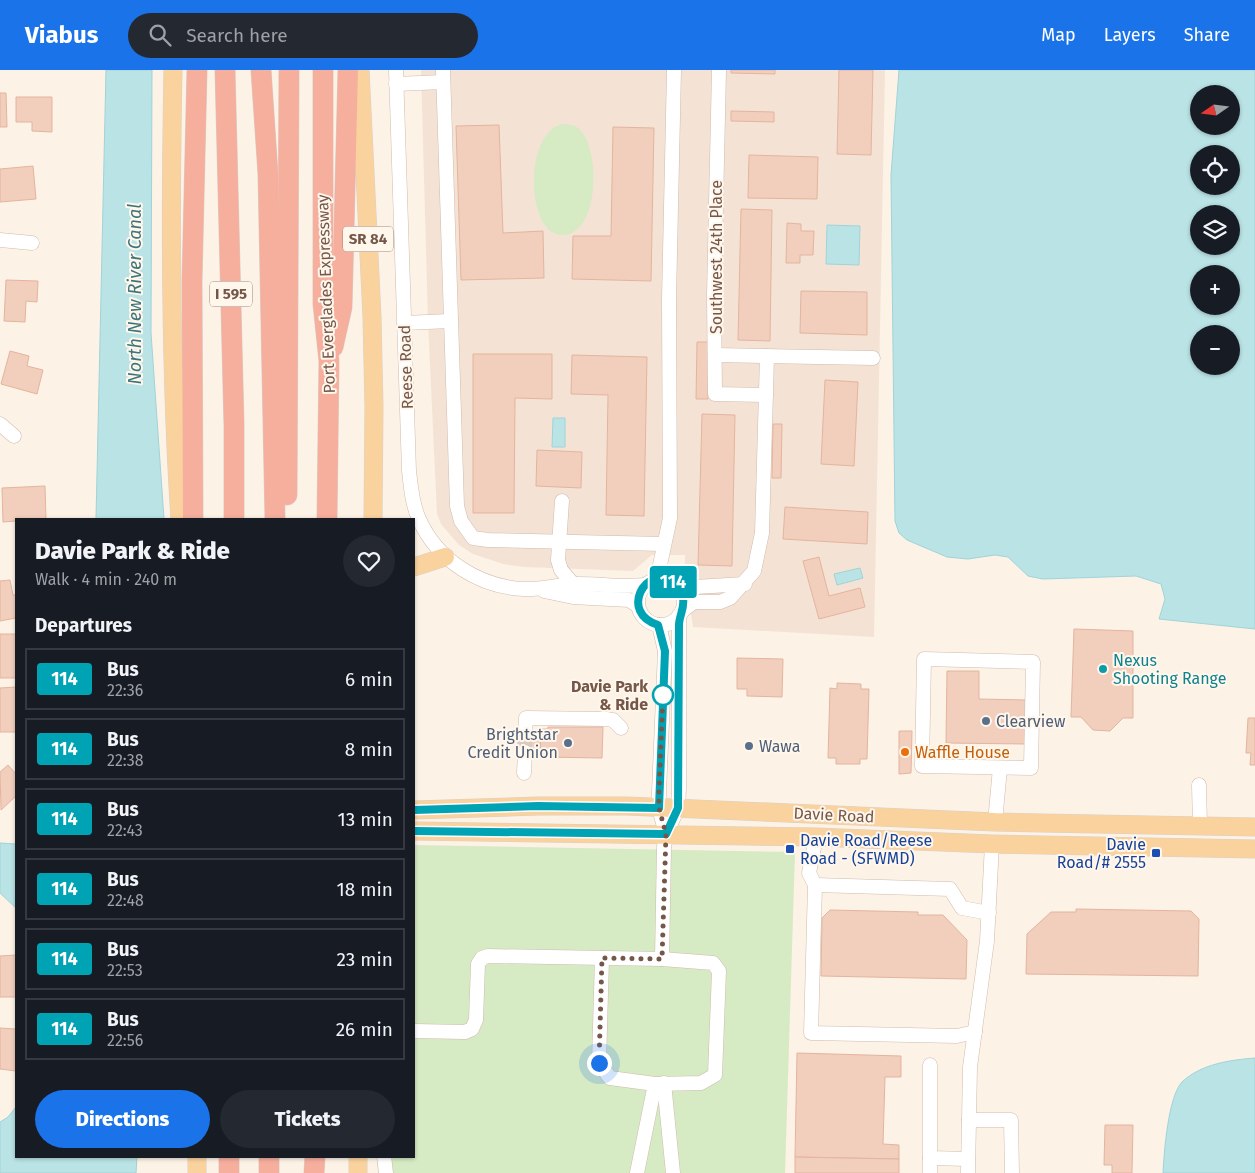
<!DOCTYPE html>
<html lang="en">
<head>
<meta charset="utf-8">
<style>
	body { margin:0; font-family:"Fira Sans",sans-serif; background:#242831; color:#f1f3f6; height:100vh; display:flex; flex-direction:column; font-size:19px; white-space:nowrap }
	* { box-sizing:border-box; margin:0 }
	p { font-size:16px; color:#9ea1a6 }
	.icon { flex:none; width:28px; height:28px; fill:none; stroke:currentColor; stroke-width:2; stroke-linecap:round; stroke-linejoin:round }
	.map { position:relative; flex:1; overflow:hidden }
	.details { position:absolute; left:15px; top:448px; width:400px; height:640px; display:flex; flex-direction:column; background:#171b24; border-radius:0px; box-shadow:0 1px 4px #0004 }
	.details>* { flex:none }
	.badge { padding:0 10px; border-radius:4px; font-size:18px; line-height:32px }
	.needle { width:32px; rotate:256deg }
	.controls { position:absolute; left:1190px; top:15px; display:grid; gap:10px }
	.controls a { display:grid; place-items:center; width:50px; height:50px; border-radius:50%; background:#171b24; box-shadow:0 1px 4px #0004; font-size:25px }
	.you { position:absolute; width:25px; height:25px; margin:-12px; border:4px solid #fff; border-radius:50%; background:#1a73e8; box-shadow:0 0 0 8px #1a73e833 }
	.map>.badge { position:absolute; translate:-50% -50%; box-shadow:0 0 0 2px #fff }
	h2 { padding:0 20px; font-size:19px; line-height:45px }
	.round { display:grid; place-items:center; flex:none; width:52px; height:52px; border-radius:26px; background:#242831 }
	.summary { display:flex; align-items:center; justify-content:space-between; height:85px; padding:0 20px }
	h1 { font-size:24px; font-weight:800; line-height:38px }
	.action { display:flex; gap:10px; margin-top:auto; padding:10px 20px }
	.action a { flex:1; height:58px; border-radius:30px; background:#1a73e8; color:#fff; font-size:20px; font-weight:800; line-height:58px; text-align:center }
	.action a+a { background:#242831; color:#f1f3f6 }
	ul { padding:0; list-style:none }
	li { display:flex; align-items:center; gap:15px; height:62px; margin:0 10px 8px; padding:0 10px; border:2px solid #363941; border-radius:0px }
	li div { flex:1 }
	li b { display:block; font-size:19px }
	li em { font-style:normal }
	li .badge { min-width:55px; font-weight:700; text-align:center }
	header { display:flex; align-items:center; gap:30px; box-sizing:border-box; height:70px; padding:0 25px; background:#1a73e8; color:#fff }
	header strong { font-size:24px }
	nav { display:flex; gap:28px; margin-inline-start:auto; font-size:18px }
	.search { width:350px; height:45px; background:#242831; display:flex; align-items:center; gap:12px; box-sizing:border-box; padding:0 18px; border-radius:28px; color:#9ea1a6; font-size:19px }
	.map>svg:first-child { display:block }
	.residential { fill:#f4e3d4 }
	.green { fill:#d6eac4 }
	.water { fill:#bae3e6; stroke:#a0d3d8; fill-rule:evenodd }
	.building { fill:#f2cebd; stroke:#e4b49e }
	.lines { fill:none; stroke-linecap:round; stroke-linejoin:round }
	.minor-tunnel { stroke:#dacbbf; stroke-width:14; stroke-dasharray:14 7; stroke-linecap:butt }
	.minor-casing { stroke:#d0bbae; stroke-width:15 }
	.major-casing { stroke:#d8d0cc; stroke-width:19 }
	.highway-casing { stroke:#d8d0cc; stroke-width:21 }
	.minor { stroke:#fff; stroke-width:14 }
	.major { stroke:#fad29e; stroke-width:18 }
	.highway { stroke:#f6ae9d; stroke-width:20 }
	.line-casing { stroke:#fff; stroke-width:11 }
	.line { stroke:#00a3b4; stroke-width:8 }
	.walk { stroke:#75574a; stroke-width:5; stroke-dasharray:0 9 }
	.culture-dot { fill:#0f9aa8; stroke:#fff6ec; stroke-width:2 }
	.stop-dot { fill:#fff; stroke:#00a3b4; stroke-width:2.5 }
	.service-dot { fill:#5c6f8a; stroke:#fff6ec; stroke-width:2 }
	.food-dot { fill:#e8710a; stroke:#fff6ec; stroke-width:2 }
	.transit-dot { fill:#1a4fb4; stroke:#fff6ec; stroke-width:2 }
	.labels { text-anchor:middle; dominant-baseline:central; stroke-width:4; stroke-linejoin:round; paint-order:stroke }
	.shield { fill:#fff6ec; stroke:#9e877b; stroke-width:1 }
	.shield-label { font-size:15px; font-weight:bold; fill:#75574a }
	.street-label { font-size:16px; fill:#75574a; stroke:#fff6ec }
	.culture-label { font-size:16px; fill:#0d838f; stroke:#fff6ec; text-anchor:start }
	.stop-label { font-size:16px; font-weight:bold; fill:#75574a; stroke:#fff6ec; text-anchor:end }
	.service-label { font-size:16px; fill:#4e5e75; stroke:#fff6ec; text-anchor:start }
	.food-label { font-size:16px; fill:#c56008; stroke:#fff6ec; text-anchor:start }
	.transit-label { font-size:16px; fill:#164399; stroke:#fff6ec; text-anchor:start }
	.water-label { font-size:18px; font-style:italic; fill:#3e757b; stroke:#fff6ec }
</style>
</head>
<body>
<header>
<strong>Viabus</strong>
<div class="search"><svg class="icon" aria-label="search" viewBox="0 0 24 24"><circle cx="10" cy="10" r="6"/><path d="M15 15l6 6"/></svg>Search here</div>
<nav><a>Map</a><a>Layers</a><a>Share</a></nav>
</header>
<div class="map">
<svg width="1255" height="1103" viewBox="0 0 1255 1103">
	<rect width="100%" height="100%" fill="#fcf2e6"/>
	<path class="residential" d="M421 0H885L874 567 693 557 685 504V485H652L633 501 524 497 503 494 473 484 459 475 441 454 437 444 428 252Z"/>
	<g class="green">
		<path d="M562 54C567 54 573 55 577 57 602 75 600 167 561 165 526 163 523 64 562 54Z"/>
		<path d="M414 775 795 782 785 1103H378L377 1086H414Z"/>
	</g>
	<g class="water">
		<path d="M106 0H152L151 263 164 449H96Z"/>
		<path d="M899 0H1255V559L1159 549 1165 529 1161 514 1136 506 1043 509 1028 506 1008 487 995 485 968 489 947 487 907 470 899 463 895 451 891 105ZM1199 24H1231V56H1199ZM1199 84H1231V116H1199ZM1199 144H1231V176H1199ZM1199 204H1231V236H1199ZM1199 264H1231V296H1199Z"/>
		<path d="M827 155 860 156 859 195 826 194Z"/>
		<path d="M553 348H565V377H552Z"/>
		<path d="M860 498 863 508 837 515 834 504Z"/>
		<path d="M0 773 16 774V838L0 823Z"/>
		<path d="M1255 988V1103H1163C1164 1083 1168 1027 1182 1012 1201 994 1230 990 1255 988Z"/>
		<path d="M16 1037V1086H137L136 1103H0V1052L8 1047Z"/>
	</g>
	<g class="building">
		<path d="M731 0H775V4L731 3Z"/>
		<path d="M839 0H873L871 85 837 84Z"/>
		<path d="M0 23H6L7 57H0Z"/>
		<path d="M16 27H52V62L32 61V52H16Z"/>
		<path d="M731 41 774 42V52L731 51Z"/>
		<path d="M499 55 503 163 543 161 544 208 461 210 456 56Z"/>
		<path d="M613 57 654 58 651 211 572 209 573 166H611Z"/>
		<path d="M749 85 818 87 817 129 748 128Z"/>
		<path d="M33 96 36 129 0 132V99Z"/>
		<path d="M741 139 772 140 770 271 738 270Z"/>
		<path d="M787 153 801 154V161H814L813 185H800V193H786Z"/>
		<path d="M6 210 38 211 37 232 26 231 25 252 4 251Z"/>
		<path d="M801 221 867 222V265L800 263Z"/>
		<path d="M697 272H709L708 329H696Z"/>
		<path d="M10 281 29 286 27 296 43 300 37 324 1 314Z"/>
		<path d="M473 284H552V329L515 328 514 443H473Z"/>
		<path d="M572 285 647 287 644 446 606 445 608 325 571 324Z"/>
		<path d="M825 310 858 312 854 396 821 394Z"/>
		<path d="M702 344 735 345 732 496 698 495Z"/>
		<path d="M773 354H782L781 408H772Z"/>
		<path d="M537 380 582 382 581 418 536 416Z"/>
		<path d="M45 416 46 449H16V451L3 452 2 418Z"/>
		<path d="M785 437 868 442 867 474 783 469Z"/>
		<path d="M819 487 829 526 860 518 865 537 819 549 803 491Z"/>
		<path d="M10 510 13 525H16V548L0 551V511Z"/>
		<path d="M1074 559 1133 561V648H1123L1110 661 1093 660 1081 647H1071Z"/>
		<rect x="0" y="564" width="16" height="44"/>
		<path d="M737 588 783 589 782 627 747 626V619H737Z"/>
		<path d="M947 601H979V629L1026 630 1025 674 946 673Z"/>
		<path d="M837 613 861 614V619H869L867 689H860V694H836V688H828L830 618 837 619Z"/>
		<path d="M16 617V662H0V618Z"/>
		<path d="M1248 648H1255V695H1250L1251 683H1246Z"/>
		<path d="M548 657H603L602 688 540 687 541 659H548Z"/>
		<path d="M899 661H912L911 703 899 704Z"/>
		<path d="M518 662 541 663 540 682H518Z"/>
		<path d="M8 695 16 704V726L1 740 0 702Z"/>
		<path d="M1076 839 1191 841 1199 849 1198 906 1026 904 1027 864 1051 842H1076Z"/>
		<path d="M830 840 918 842V845H943L967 870 966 909 821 906 822 848Z"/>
		<path d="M16 885V927H0V886Z"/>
		<path d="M0 958 16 959V1001L0 999Z"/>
		<path d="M797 983 901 986V1007H885L883 1074 899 1075V1089L795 1087Z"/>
		<path d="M1105 1055H1133L1132 1103H1112V1095H1104Z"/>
		<path d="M795 1087 899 1089V1103H795Z"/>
	</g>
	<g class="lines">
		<path class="minor-tunnel" d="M525 682V663"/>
		<g class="minor-casing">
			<g id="minor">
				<path d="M396 0 409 401C411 417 412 434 419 449 437 490 479 517 524 519 540 520 556 515 573 514 597 513 621 518 645 515"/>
				<path d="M443 0 457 436 461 451 473 468 488 470 663 474"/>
				<path d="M719 0 714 226 715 324 766 325"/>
				<path d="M396 14 443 12"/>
				<path d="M0 170 32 173"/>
				<path d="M404 253 450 251"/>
				<path d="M716 285 873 288"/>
				<path d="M0 354 14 366"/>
				<path d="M562 431 558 490 561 500 573 514"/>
				<path d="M657 509 670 448 669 229 674 0"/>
				<circle cx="661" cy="532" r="23"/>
				<path d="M679 518 745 514"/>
				<path d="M544 521 573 527 629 530 638 536"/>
				<path d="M682 541 694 532H720L730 528 754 501 762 463 767 286"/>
				<path d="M659 555 665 581 659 722V738L666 764"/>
				<path d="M924 589 1033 592 1031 698 922 696Z"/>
				<path d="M525 663 526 648 606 649 613 650 621 658"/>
				<path d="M524 703 525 682"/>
				<path d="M1199 715 1200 756"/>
				<path d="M995 752 1000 698"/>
				<path d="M815 815 809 803 816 767"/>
				<path d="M602 888 599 993 610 1008 655 1014 701 1013 715 1005 719 901 713 893 662 889"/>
				<path d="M414 961 465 962 472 959 476 950 478 894 482 888 488 886 662 889 664 777 666 764 678 738 679 718V545"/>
				<path d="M975 962 957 966 811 963 815 815 950 819 962 838 989 843"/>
				<path d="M664 1013 673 1103"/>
				<path d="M969 1050H1011L1012 1103"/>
				<path d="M384 1086 386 1103"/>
				<path d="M930 1088 968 1089"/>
				<path d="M637 1103 655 1014"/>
				<path d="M930 1103V995"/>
				<path d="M968 1103 970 997 987 871 992 774"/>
			</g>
		</g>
		<g class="major-casing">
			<g id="major">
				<path d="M173 0C170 150 170 299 180 449"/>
				<path d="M360 0 372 247 374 337 373 449"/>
				<path d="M414 497 445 487"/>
				<path d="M414 740 538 736H627L995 752 1255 757"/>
				<path d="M414 761 816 767 992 774 1255 779"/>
				<path d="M197 1086V1103"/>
				<path d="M358 1103V1086"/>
			</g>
		</g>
		<g class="highway-casing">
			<g id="highway">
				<path d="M225 0 234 355V449"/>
				<path d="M261 0 268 104 275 449"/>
				<path d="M323 0V234L329 291 327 449"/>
				<path d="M333 277 342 237 348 0"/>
				<path d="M287 425 289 0"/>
				<path d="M193 449 192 211 197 0"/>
				<path d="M229 1103V1086"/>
				<path d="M269 1103V1086"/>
				<path d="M314 1103 315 1086"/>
			</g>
		</g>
		<use href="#minor" class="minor"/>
		<use href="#major" class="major"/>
		<use href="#highway" class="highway"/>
	</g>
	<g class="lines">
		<g class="line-casing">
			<path id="line" d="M414 740 538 736 659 738 665 581 658 555C619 543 645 494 673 512 679 516 682 522 683 528 685 538 679 546 679 555L678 738 666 764 414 761"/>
		</g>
		<use href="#line" class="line"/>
		<path class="walk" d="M599 993 602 888 662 889 666 764 659 738V722L663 625"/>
	</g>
	<circle class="culture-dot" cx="1103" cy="599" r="5"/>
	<circle class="stop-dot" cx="663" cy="625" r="10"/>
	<g class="service-dot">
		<circle cx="986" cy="651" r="5"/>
		<circle cx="568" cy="673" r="5"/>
		<circle cx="749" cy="676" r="5"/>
	</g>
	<circle class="food-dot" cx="905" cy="682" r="5"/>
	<g class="transit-dot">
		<rect x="785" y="774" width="10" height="10" rx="2.5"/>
		<rect x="1151" y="778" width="10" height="10" rx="2.5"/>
	</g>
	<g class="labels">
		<g class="shield">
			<rect x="343" y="156.5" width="50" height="25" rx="4"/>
			<rect x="210" y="211.5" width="42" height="25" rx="4"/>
		</g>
		<g class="shield-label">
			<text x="368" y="169">SR 84</text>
			<text x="231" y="224">I 595</text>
		</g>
		<g class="street-label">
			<text transform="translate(716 187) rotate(-90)">Southwest 24th Place</text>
			<text transform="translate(326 224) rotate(-92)">Port Everglades Expressway</text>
			<text transform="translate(406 297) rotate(-92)">Reese Road</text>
			<text transform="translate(834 745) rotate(3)">Davie Road</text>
		</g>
		<g class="culture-label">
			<text x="1113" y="590">Nexus<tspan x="1113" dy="18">Shooting Range</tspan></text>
		</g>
		<g class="stop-label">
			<text x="648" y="616">Davie Park<tspan x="648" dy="18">&amp; Ride</tspan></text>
		</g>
		<g class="service-label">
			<text x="996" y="651">Clearview</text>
			<text x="558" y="664" text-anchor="end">Brightstar<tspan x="558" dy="18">Credit Union</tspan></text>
			<text x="759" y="676">Wawa</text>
		</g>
		<g class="food-label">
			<text x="915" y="682">Waffle House</text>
		</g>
		<g class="transit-label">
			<text x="800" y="770">Davie Road/Reese<tspan x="800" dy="18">Road - (SFWMD)</tspan></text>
			<text x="1146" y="774" text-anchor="end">Davie<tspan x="1146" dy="18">Road/# 2555</tspan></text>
		</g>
		<g class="water-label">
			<text transform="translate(135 224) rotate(-90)">North New River Canal</text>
		</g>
	</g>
</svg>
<div class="controls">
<a><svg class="needle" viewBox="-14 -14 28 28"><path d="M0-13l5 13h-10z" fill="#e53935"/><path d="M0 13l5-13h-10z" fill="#9ea1a6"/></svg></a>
<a><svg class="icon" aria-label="locate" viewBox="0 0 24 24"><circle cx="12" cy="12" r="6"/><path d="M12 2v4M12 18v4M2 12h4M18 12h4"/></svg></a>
<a><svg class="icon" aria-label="layers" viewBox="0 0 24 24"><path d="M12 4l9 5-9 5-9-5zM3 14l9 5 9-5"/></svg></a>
<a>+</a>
<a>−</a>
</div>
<div class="you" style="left:599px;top:993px"></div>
<b class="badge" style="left:673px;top:512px;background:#00a3b4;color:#fff">114</b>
<section class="details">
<div class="summary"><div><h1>Davie Park &amp; Ride</h1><p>Walk · 4 min · 240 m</p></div><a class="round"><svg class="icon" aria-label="heart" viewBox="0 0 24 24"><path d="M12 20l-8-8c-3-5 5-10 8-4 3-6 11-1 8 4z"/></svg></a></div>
<h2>Departures</h2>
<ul>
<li><span class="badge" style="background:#00a3b4;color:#fff">114</span><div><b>Bus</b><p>22:36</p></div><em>6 min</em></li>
<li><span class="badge" style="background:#00a3b4;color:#fff">114</span><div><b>Bus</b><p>22:38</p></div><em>8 min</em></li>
<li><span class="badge" style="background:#00a3b4;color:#fff">114</span><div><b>Bus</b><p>22:43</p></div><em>13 min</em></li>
<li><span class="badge" style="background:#00a3b4;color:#fff">114</span><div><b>Bus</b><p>22:48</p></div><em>18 min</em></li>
<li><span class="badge" style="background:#00a3b4;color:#fff">114</span><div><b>Bus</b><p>22:53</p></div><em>23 min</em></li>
<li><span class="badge" style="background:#00a3b4;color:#fff">114</span><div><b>Bus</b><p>22:56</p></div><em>26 min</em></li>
</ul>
<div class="action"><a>Directions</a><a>Tickets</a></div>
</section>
</div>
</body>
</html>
